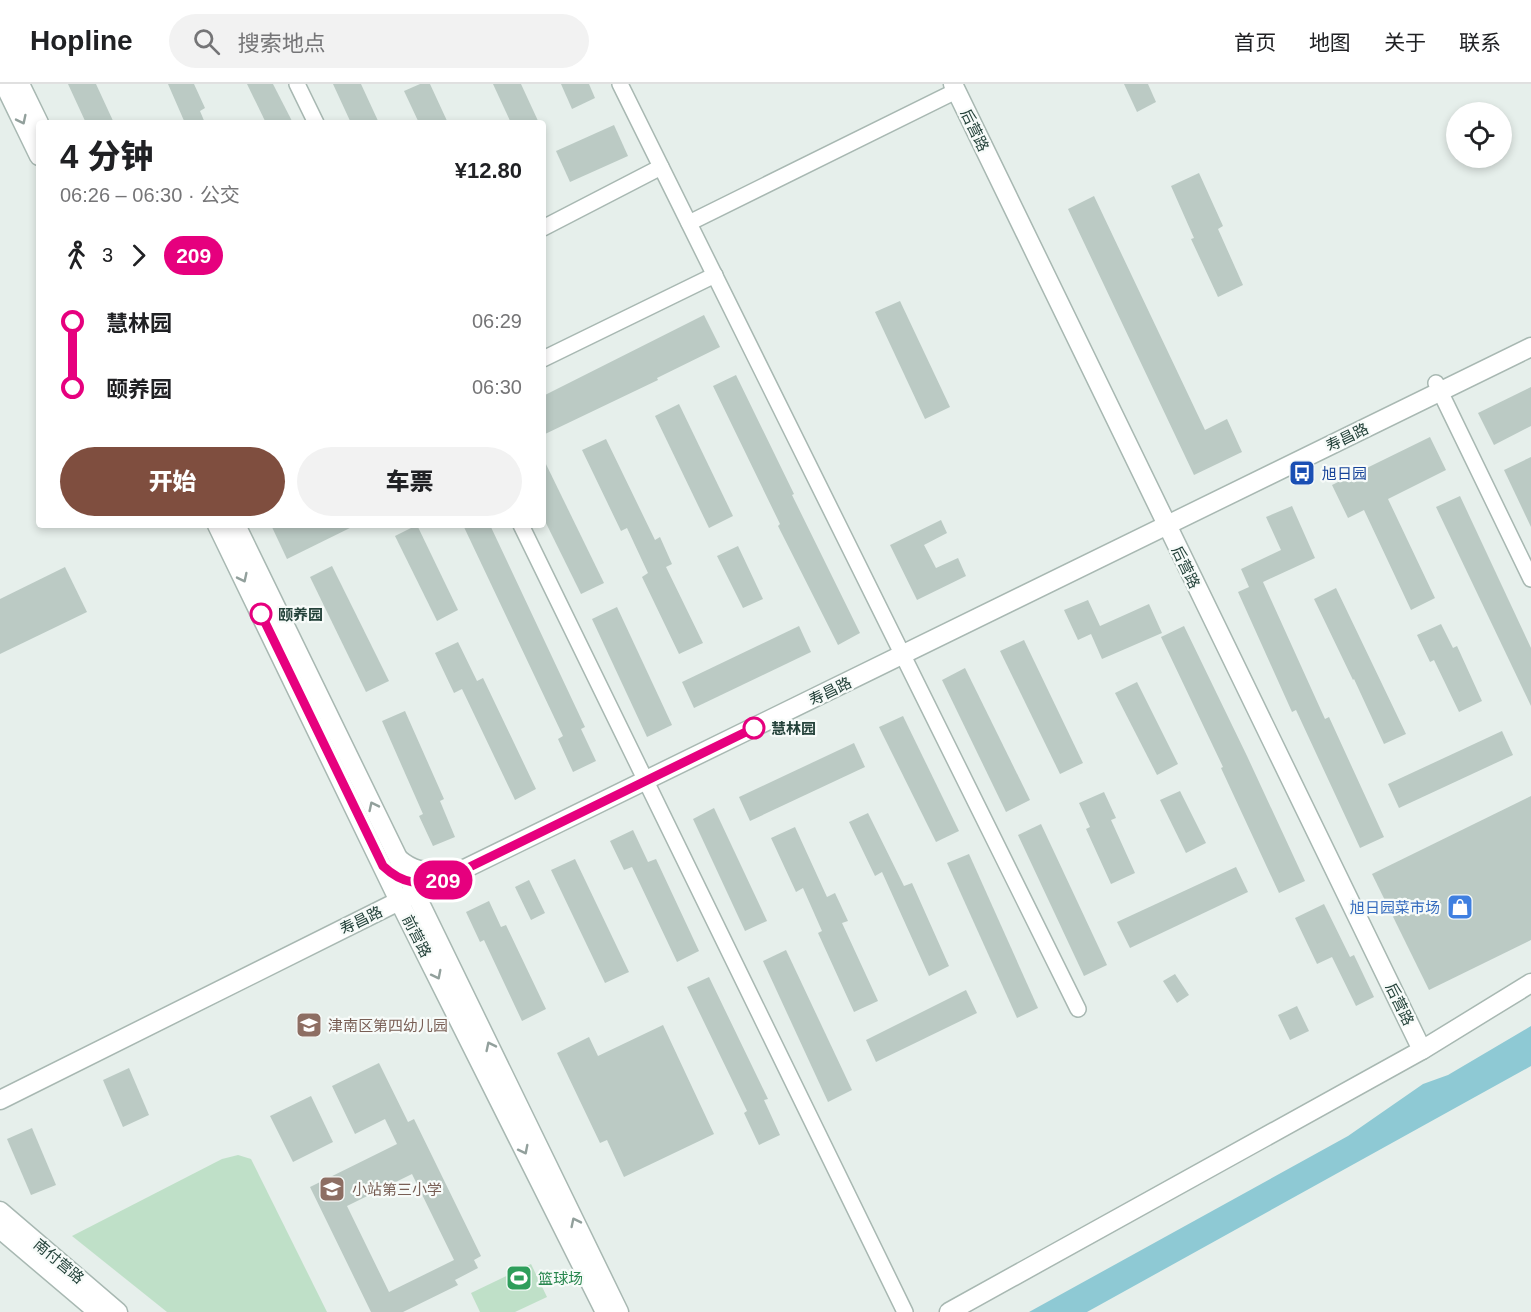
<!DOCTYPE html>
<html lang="zh">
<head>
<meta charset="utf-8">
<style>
	body { margin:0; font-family:Helvetica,"Noto Sans SC",sans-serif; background:#f2f2f2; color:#202124; height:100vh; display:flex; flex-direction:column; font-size:22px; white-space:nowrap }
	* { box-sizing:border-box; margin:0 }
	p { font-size:20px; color:#757577 }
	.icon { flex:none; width:33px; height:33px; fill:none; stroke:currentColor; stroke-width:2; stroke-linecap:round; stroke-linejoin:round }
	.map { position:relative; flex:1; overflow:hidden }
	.side { position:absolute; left:36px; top:36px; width:510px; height:408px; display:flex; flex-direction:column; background:#fff; border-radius:6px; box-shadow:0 3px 9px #0003 }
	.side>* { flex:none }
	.badge { padding:0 12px; border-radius:20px; font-size:21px; line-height:39px }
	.tools { position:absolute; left:1446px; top:18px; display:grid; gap:12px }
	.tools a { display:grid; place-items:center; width:66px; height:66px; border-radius:50%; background:#fff; box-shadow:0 3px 9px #0003; font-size:30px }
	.map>.badge { position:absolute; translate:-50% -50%; box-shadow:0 0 0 3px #fff }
	.legs { display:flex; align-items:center; gap:9px; height:66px; padding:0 24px; font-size:20px }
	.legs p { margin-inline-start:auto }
	.summary { display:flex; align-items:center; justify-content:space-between; height:102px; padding:0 24px }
	h1 { font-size:33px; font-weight:800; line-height:45px }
	.button { display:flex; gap:12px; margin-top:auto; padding:12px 24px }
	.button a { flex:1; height:69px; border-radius:36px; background:#7f4e3f; color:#fff; font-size:24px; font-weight:800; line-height:69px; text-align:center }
	.button a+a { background:#f2f2f2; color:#202124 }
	ul { padding:0 24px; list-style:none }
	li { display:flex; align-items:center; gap:21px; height:66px; font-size:22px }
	li i { display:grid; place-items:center; width:9px; height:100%; margin:0 8px; background:currentColor }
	li i::after { content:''; width:15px; height:15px; margin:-8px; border:4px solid; border-radius:50%; background:#fff }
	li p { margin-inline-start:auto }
	li:first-child i { background:linear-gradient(#0000 50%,currentColor 0) }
	li:last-child i { background:linear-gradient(currentColor 50%,#0000 0) }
	header { display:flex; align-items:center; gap:36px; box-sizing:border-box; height:84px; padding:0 30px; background:#fff; border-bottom:2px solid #e0e0e0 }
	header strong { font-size:28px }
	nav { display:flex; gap:33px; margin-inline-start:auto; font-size:21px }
	.search { width:420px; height:54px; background:#f2f2f2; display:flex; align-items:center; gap:15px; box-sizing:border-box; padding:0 21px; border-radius:33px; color:#757577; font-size:22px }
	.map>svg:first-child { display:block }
	.green { fill:#bfe0c8 }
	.water { fill:#8ec9d4 }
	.building { fill:#bbcac4; fill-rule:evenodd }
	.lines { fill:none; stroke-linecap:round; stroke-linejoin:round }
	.minor-casing { stroke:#a8b8b2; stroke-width:18 }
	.tertiary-casing { stroke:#a8b8b2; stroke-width:21 }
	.minor { stroke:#fff; stroke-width:15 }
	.tertiary { stroke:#fff; stroke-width:18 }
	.oneway { stroke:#92a09c }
	.line-1-casing { stroke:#fff; stroke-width:14 }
	.line-1 { stroke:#e6007e; stroke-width:9 }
	.stop-1-dot { fill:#fff; stroke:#e6007e; stroke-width:3 }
	.labels { text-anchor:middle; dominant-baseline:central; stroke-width:4.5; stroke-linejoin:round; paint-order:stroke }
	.street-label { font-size:15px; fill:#24423a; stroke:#f7fbf9 }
	.transit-label { font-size:15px; fill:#164399; stroke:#f7fbf9; text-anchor:start }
	.stop-label { font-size:15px; font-weight:bold; fill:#24423a; stroke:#f7fbf9; text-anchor:start }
	.shop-label { font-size:15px; fill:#366cbe; stroke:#f7fbf9; text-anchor:end }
	.education-label { font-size:15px; fill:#785e54; stroke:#f7fbf9; text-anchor:start }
	.leisure-label { font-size:15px; fill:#27864d; stroke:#f7fbf9; text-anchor:start }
</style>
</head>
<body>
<header>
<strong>Hopline</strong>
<div class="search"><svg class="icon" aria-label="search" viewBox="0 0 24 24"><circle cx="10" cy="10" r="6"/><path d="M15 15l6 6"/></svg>搜索地点</div>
<nav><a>首页</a><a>地图</a><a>关于</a><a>联系</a></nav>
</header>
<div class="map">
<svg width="1531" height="1228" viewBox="0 0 1531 1228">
	<rect width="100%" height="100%" fill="#e6efeb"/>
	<g class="green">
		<path d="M238 1071 251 1075 327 1228H167L72 1152 222 1075Z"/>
		<path d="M531 1180 547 1213 515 1228H480L471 1209Z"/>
	</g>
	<path class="water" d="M1531 942V982L1087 1228H1029L1348 1052 1423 1000 1448 991Z"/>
	<g class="building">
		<path d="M68 0H96L114 39H86Z"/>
		<path d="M168 0H194L205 24 200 27 205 39H185Z"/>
		<path d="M247 0H273L293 39H266Z"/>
		<path d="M333 0H361L379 39H351Z"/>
		<path d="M420 0H430L448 39H419L404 7Z"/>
		<path d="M493 0H521L539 39H511Z"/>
		<path d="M561 0H589L595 14 572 25Z"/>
		<path d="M1124 0H1148L1156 18 1137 28Z"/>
		<path d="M614 41 628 72 570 98 556 67Z"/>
		<path d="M1199 89 1223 142 1218 145 1243 201 1218 213 1191 155 1194 154 1171 102Z"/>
		<path d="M1094 112 1205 346 1227 335 1242 368 1194 391 1068 125Z"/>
		<path d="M900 217 950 323 925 335 875 228Z"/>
		<path d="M704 231 720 263 657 294 658 296 543 351V312Z"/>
		<path d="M736 291 794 410 792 411 860 549 838 561 778 442 780 440 713 302Z"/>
		<path d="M1531 303V342L1494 361 1478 329Z"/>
		<path d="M679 320 733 432 709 444 655 332Z"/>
		<path d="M1430 353 1446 386 1388 415 1435 514 1411 526 1364 426 1348 434 1332 401Z"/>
		<path d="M606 355 655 456 660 453 672 480 666 483 703 559 679 570 642 493 648 489 627 444 621 447 582 366Z"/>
		<path d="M1531 373V443L1504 386Z"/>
		<path d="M543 374 604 499 581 510 543 433Z"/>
		<path d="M1460 412 1531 564V622L1436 423Z"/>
		<path d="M1292 422 1315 474 1263 498 1325 635 1329 633 1384 753 1360 764 1296 626 1292 628 1238 508 1249 503 1241 485 1281 466 1266 433Z"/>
		<path d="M941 436 947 449 924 461 936 484 958 474 966 492 917 516 890 461Z"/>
		<path d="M271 441H356L287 475Z"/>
		<path d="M417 441 458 526 437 537 395 452Z"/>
		<path d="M463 441H490L585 643 581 645 596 677 573 688 558 655 563 652Z"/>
		<path d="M738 462 763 515 743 524 717 472Z"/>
		<path d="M332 482 389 597 366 608 310 493Z"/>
		<path d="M65 483 87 528 0 570V515Z"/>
		<path d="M1336 504 1406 650 1384 660 1354 595 1353 596 1314 515Z"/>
		<path d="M1088 516 1100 542 1149 520 1162 549 1102 575 1091 550 1078 556 1064 526Z"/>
		<path d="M617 523 672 641 647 653 592 535Z"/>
		<path d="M1441 540 1453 564 1457 562 1482 617 1459 628 1434 576 1430 578 1417 551Z"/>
		<path d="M799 542 811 568 694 624 682 598Z"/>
		<path d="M1184 542 1247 672 1305 797 1279 809 1221 684 1223 683 1161 553Z"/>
		<path d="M1024 556 1083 679 1060 690 1000 567Z"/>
		<path d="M458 558 477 597 483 594 536 705 515 716 462 605 454 609 435 569Z"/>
		<path d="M965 584 1030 716 1006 728 942 596Z"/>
		<path d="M1137 598 1178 680 1157 691 1115 609Z"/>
		<path d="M405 627 444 715 440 717 455 753 433 762 419 732 423 730 382 637Z"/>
		<path d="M903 632 959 747 936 758 879 643Z"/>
		<path d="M1502 647 1513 671 1399 724 1388 700Z"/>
		<path d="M854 659 865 683 750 737 739 713Z"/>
		<path d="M1180 707 1206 759 1186 769 1160 716Z"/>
		<path d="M1104 708 1116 734 1111 736 1135 789 1111 800 1086 745 1090 743 1079 719Z"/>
		<path d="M1531 712V856L1429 906 1372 790Z"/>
		<path d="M714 724 767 837 745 847 693 735Z"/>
		<path d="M868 729 904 802 912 799 949 882 929 892 882 788 875 792 849 738Z"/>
		<path d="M1041 740 1107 881 1084 892 1018 751Z"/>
		<path d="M795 743 827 813 835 809 848 837 842 839 878 917 854 928 818 849 822 847 803 804 796 808 771 754Z"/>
		<path d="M633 746 648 778 656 775 699 867 677 878 632 783 624 786 610 757Z"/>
		<path d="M969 770 1038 924 1017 934 947 779Z"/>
		<path d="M575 775 629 888 605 899 551 786Z"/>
		<path d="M1236 783 1248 808 1130 864 1117 838Z"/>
		<path d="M529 796 545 829 531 836 515 803Z"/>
		<path d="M489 817 501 843 506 841 546 925 522 937 484 856 480 858 466 828Z"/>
		<path d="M1324 820 1350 873 1354 871 1374 913 1356 922 1332 873 1317 880 1295 834Z"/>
		<path d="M786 866 852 1006 828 1018 763 877Z"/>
		<path d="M1175 890 1189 911 1177 919 1163 897Z"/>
		<path d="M709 893 768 1015 764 1016 780 1051 759 1061 744 1029 747 1027 687 903Z"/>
		<path d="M966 906 977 929 876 978 866 956Z"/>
		<path d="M1297 922 1309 947 1290 956 1278 931Z"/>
		<path d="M663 941 714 1050 624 1093 607 1056 600 1059 557 969 589 953 598 972Z"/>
		<path d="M379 979 408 1038 414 1035 481 1172 474 1176 478 1184 455 1196 458 1201 403 1228H371L310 1103 397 1060 385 1035 355 1050 332 1002ZM412 1090 454 1176 389 1208 347 1122Z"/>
		<path d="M129 984 149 1031 123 1043 103 996Z"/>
		<path d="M311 1012 333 1058 293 1078 270 1032Z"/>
		<path d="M32 1044 56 1101 31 1111 7 1055Z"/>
	</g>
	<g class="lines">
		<g class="minor-casing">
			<g id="minor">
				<path d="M297 0 316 39"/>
				<path d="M620 0 1078 925"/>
				<path d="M689 139 956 7"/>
				<path d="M543 144 661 83"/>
				<path d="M543 275 715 191"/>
				<path d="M1436 299 1531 495"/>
				<path d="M521 441 905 1228"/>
			</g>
		</g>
		<g class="tertiary-casing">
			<g id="tertiary">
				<path d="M4 0 39 72"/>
				<path d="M20 0 39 39"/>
				<path d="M953 0 1422 966"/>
				<path d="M217 441 399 817 605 1228"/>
				<path d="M236 441 619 1228"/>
				<path d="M399 775C412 786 424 789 440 785"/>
				<path d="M0 1016 399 817 1531 263"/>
				<path d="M0 1127 118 1228"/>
				<path d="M0 1145 98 1228"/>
				<path d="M949 1228 1422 966 1531 899"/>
			</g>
		</g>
		<use href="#minor" class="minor"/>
		<use href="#tertiary" class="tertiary"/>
	</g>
	<defs><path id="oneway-chevron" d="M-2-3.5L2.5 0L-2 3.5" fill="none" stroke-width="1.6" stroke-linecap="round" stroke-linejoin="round" transform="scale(1.5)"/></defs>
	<g class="oneway">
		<use href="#oneway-chevron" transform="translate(22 36) rotate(64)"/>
		<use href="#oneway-chevron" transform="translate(243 494) rotate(64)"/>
		<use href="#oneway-chevron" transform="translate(373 722) rotate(-116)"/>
		<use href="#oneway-chevron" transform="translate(437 891) rotate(63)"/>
		<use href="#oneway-chevron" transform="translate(490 962) rotate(-116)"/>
		<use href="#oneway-chevron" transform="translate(524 1066) rotate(63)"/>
		<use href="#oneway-chevron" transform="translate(575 1138) rotate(-116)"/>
	</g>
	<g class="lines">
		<g class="line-1-casing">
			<path id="line-1" d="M261 530 383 782C402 800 420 802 445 795L754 644"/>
		</g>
		<use href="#line-1" class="line-1"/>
	</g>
	<defs>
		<g id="bus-square" transform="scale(1.35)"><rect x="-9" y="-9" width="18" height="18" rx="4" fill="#1a4fb4" stroke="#f7fbf9"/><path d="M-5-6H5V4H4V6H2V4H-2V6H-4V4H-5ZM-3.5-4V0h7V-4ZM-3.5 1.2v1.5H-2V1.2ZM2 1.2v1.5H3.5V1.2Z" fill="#fff"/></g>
		<g id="shop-square" transform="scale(1.35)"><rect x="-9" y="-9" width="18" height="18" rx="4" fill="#3f7fe0" stroke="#f7fbf9"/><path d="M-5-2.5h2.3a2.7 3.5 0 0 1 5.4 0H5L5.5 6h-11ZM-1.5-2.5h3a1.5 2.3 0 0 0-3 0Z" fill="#fff"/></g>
		<g id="school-square" transform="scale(1.35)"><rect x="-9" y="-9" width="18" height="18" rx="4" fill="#8d6e63" stroke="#f7fbf9"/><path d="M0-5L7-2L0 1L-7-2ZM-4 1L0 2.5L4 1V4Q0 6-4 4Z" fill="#fff"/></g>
		<g id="stadium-square" transform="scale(1.35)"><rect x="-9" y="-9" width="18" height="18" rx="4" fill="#2e9e5b" stroke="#f7fbf9"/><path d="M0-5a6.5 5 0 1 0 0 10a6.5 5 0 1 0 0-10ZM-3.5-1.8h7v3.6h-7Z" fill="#fff"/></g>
	</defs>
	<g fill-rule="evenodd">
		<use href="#bus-square" x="1302" y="389"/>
		<use href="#shop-square" x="1460" y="823"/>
		<use href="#school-square" x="309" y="941"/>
		<use href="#school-square" x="332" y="1105"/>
		<use href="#stadium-square" x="519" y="1194"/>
	</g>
	<g class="stop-1-dot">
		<circle cx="261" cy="530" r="10"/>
		<circle cx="754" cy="644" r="10"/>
	</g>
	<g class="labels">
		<g class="street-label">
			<text transform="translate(975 46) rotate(64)">后营路</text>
			<text transform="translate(1347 353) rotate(-26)">寿昌路</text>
			<text transform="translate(1186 483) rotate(64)">后营路</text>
			<text transform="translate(830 607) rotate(-26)">寿昌路</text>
			<text transform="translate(361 836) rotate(-26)">寿昌路</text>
			<text transform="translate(417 852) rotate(63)">前营路</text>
			<text transform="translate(1400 920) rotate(64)">后营路</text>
			<text transform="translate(59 1177) rotate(40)">南付营路</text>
		</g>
		<g class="transit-label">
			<text x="1322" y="389">旭日园</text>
		</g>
		<g class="stop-label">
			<text x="278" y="530">颐养园</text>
			<text x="771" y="644">慧林园</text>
		</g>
		<g class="shop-label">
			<text x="1440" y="823">旭日园菜市场</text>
		</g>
		<g class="education-label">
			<text x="328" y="941">津南区第四幼儿园</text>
			<text x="352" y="1105">小站第三小学</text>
		</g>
		<g class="leisure-label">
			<text x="538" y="1194">篮球场</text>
		</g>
	</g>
</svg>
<div class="tools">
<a><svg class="icon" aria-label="locate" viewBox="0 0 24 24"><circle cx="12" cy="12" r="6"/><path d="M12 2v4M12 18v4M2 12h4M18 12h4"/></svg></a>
</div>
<b class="badge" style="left:443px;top:796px;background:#e6007e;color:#fff">209</b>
<section class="side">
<div class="summary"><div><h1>4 分钟</h1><p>06:26 – 06:30 · 公交</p></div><b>¥12.80</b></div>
<div class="legs"><svg class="icon" aria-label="walk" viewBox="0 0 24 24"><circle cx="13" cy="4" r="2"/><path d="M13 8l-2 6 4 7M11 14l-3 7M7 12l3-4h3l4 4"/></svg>3<svg class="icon" aria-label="forward" viewBox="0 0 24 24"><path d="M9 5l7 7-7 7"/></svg><b class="badge" style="background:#e6007e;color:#fff">209</b></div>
<ul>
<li><i style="color:#e6007e"></i><b>慧林园</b><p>06:29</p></li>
<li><i style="color:#e6007e"></i><b>颐养园</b><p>06:30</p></li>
</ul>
<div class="button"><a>开始</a><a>车票</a></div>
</section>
</div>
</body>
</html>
